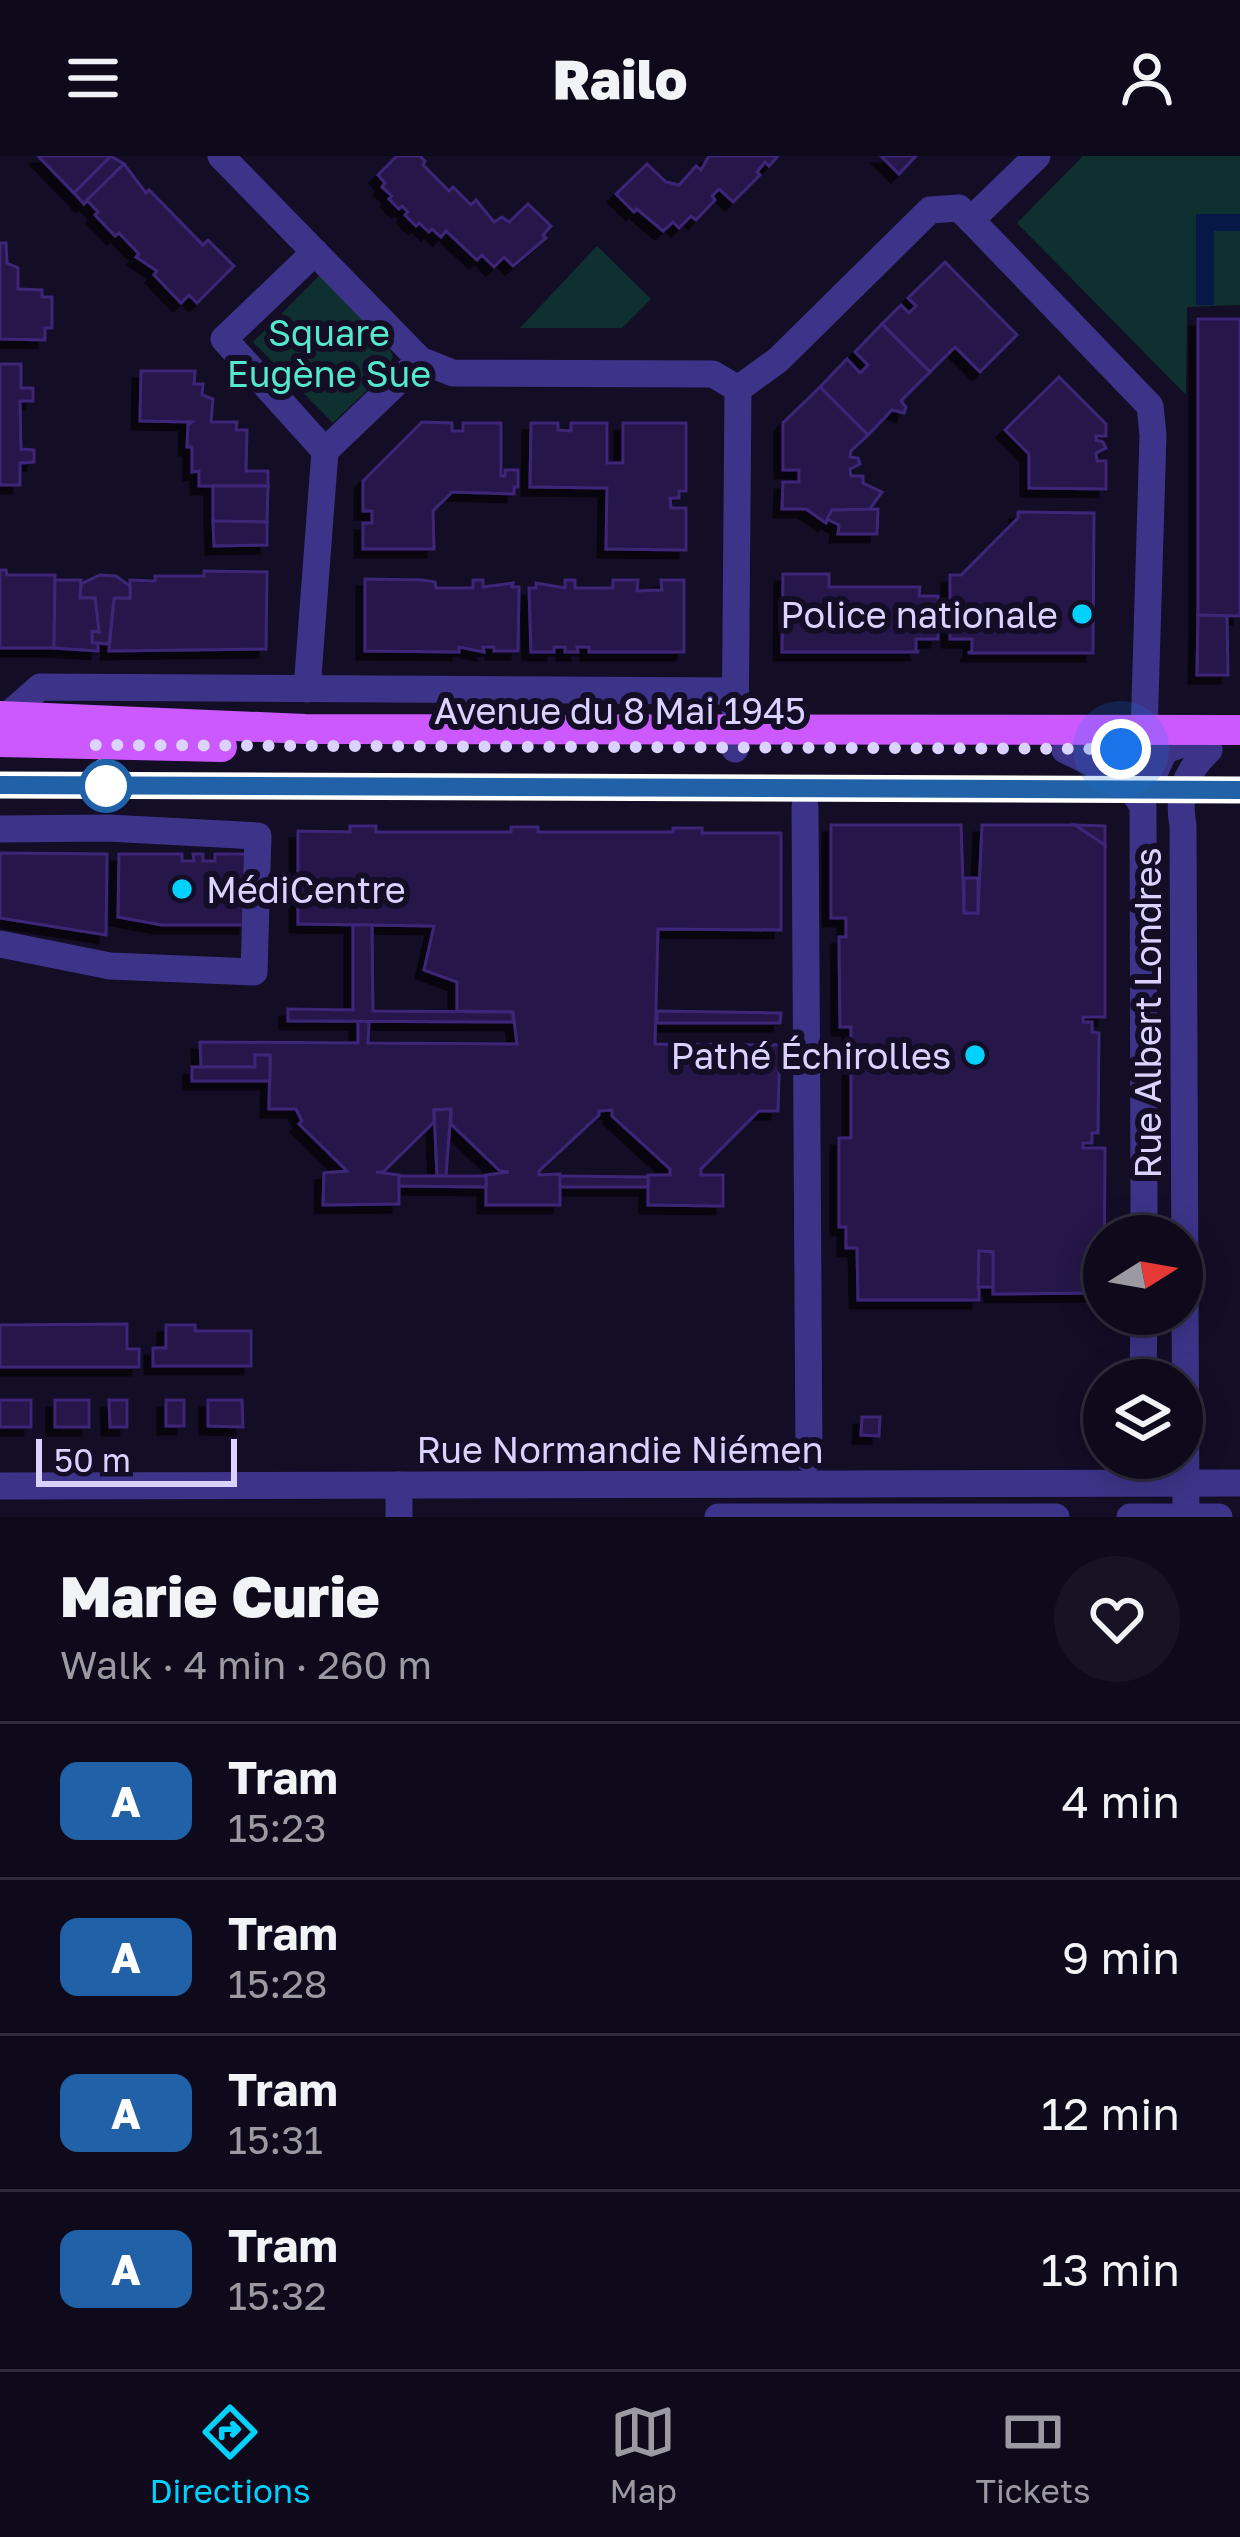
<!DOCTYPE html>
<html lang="en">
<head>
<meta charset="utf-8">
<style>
	body { margin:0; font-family:"Golos Text",sans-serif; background:#171325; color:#f1f3f6; height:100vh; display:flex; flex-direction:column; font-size:45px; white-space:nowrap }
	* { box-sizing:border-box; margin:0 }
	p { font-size:39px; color:#9b9aa3 }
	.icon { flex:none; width:66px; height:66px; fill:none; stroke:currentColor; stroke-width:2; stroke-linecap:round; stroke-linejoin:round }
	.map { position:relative; height:1361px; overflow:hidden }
	.sheet { display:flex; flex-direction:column; background:#0e0a1c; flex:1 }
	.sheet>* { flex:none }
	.badge { padding:0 24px; border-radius:18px; font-size:42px; line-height:78px }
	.needle { width:78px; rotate:79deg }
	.fabs { position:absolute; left:1083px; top:1059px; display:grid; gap:24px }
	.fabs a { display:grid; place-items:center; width:120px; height:120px; border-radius:50%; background:#0e0a1c; box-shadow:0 6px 30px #0003,0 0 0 3px #2e2b3b; font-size:60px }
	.scale { position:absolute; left:36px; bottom:30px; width:201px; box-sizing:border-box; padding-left:12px; border:6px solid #dad2ff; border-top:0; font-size:33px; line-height:42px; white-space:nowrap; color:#dad2ff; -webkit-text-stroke:9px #130d26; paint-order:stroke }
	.you { position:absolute; width:60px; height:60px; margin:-30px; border:9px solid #fff; border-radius:50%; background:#1a73e8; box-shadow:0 0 0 18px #1a73e833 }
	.map>.badge { position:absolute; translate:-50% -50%; box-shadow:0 0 0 6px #fff }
	.round { display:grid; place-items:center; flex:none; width:126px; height:126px; border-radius:63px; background:#171325 }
	.head { display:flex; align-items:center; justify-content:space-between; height:204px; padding:0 60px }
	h1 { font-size:57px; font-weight:800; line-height:90px }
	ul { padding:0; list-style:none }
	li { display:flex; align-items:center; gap:36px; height:156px; padding:0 60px; border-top:3px solid #2e2b3b }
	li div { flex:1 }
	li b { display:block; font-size:45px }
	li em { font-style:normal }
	li .badge { min-width:132px; font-weight:700; text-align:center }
	header { display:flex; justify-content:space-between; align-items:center; height:156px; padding:0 60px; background:#0e0a1c; font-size:54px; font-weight:800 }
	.tabs { display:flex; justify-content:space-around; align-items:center; height:168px; border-top:3px solid #2e2b3b; background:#0e0a1c; font-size:33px; color:#9b9aa3 }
	.tabs a { display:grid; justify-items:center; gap:6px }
	.tabs .on { color:#00d2fd }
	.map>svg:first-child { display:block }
	.green { fill:#0f3031 }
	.water { fill:#061946 }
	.building { fill:#251749; stroke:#3d2777; stroke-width:3; filter:url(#shadow) }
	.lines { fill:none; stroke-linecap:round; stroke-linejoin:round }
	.minor { stroke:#3d3489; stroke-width:27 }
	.major { stroke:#cc59ff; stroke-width:30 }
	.tram { stroke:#00d2fd; stroke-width:3 }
	.line-casing { stroke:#fff; stroke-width:27 }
	.line { stroke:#2061a7; stroke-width:18 }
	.walk { stroke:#dad2ff; stroke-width:12; stroke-dasharray:0 21.6 }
	.poi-dot { fill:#00d2fd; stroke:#130d26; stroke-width:4.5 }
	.stop-dot { fill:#fff; stroke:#2061a7; stroke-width:6 }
	.labels { text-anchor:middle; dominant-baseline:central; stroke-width:12; stroke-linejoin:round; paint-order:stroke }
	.park-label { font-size:36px; fill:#54e9ce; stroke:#130d26 }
	.poi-label { font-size:36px; fill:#dad2ff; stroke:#130d26; text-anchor:end }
	.street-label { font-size:36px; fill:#dad2ff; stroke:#130d26 }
</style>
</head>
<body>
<header><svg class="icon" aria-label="menu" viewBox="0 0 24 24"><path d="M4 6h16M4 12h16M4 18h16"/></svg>Railo<svg class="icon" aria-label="person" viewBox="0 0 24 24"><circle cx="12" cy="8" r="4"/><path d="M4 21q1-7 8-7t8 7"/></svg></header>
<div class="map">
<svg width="1240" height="1361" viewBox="0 0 1240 1361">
	<defs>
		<filter id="shadow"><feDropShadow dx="-8" dy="8" stdDeviation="0" flood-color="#0009"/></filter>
	</defs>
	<rect width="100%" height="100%" fill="#130d26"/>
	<g class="green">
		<path d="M1083 0H1240V149L1187 151 1186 239 1017 67Z"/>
		<path d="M597 90 651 143 622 172H520Z"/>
		<path d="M320 119 388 189 393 201 386 216 333 267 253 186Z"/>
	</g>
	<path class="water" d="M1196 58H1240V75H1214V149H1196Z"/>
	<g class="building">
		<path d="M38 0H111L74 37Z"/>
		<path d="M111 0 124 8 84 48 74 37Z"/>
		<path d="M397 0H420L425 5 423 9 449 35 453 31 471 49 476 44 494 66 502 61 509 66 528 48 551 70 543 79 546 82 513 110 504 101 494 111 482 99 477 104 446 75 441 81 432 73 429 76 419 67 416 70 405 59 408 56 402 50 399 53 389 43 392 40 382 31 385 27 378 19Z"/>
		<path d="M709 0H778L769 10 765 6 757 16 760 19 733 46 719 33 712 40 715 44 696 64 691 60 679 72 673 66 663 75 637 53 634 56 616 38 647 8 666 26 679 29 696 10 701 14Z"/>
		<path d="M881 0H916L899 18Z"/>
		<path d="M124 8 146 37 149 34 203 89 208 84 234 110 197 147 189 139 181 147 154 119 157 115 136 101 139 98 119 77 115 80 95 59 98 56 87 44Z"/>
		<path d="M0 87H6L7 107 18 112V133L42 134V141H52V172H45V184L0 183Z"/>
		<path d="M945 106 1017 179 980 216 955 191 930 216 882 168 901 149 909 157 916 150 908 142Z"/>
		<path d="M1198 163H1240V460L1198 459Z"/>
		<path d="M882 168 930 216 901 245 906 251 904 257 892 254 868 279 820 231 847 203 860 217 868 209 855 196Z"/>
		<path d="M0 208H21V232H33V245H20L21 293 34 294V306L20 307V329H0Z"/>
		<path d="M141 215H195L194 228H203L202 239 213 243 211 266H237L236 274H247L246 315H268V330H199V315L192 316V291H187L188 269 192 266 140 265Z"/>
		<path d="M1059 221 1106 268V280H1096V284L1103 286 1106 292 1096 297 1097 305H1106V333L1029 332V298L1005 274Z"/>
		<path d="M820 231 868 279 851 295 850 301 858 302 860 308 850 313 851 320H863V327L882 336 869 354H832L826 367 806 353H782L783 326H799V314H783V267Z"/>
		<path d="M422 266 452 267V275H463V267H501V320H505V314H518V331H514V338L452 336 433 355 434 393H363V367H372V355H363V325Z"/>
		<path d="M531 267H558V274L571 275V267H607V307H623V267H686V335H679V342H670L671 352H686V394L606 393 607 332 530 331Z"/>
		<path d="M213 330H268L267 366 213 365Z"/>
		<path d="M878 353 877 378H838L839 369 827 363 832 354Z"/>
		<path d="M1018 356 1094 357 1093 497H968L972 495V483H950V419H961L1018 362Z"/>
		<path d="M213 365 267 366V389L214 390Z"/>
		<path d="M0 414H6L7 419H55L54 492H0Z"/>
		<path d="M204 415 267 416 266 493 109 495 114 442H130V424L155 425V420H204Z"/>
		<path d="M783 418H829V431H920L919 440H938V483H916V495L919 496H782Z"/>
		<path d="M100 419 116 420 130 430V442H114L109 488 92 487V475L99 476 95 442H80L81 428Z"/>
		<path d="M365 423 422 424 435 426 436 432H473V424H483V431L513 427 512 431H519L518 495H494V491H483L484 496 459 491V496L365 495Z"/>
		<path d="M55 424H81L80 442H95L99 476 92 475V487H98V495L54 492Z"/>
		<path d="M565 424H575V432H613V424H638L637 435 662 434 661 424H684V496H589V491H577L578 496H565V491H554V496H531L529 432H536V427L565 432Z"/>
		<path d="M1198 459 1227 460 1228 519H1197Z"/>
		<path d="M831 669H961L964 757H978L982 669H1075L1105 689V861H1083V866H1092V876L1099 877 1098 977H1092V987H1083V992H1105L1104 1137 993 1138V1096L979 1095V1144H858L857 1092H846V1071H839V982H851V871H840L839 781H846V762H831Z"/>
		<path d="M1075 669 1105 670V689Z"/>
		<path d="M350 670H376V676H511V671H538V676H673V672H702V677H781V774L658 773 655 888 780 889 778 955H759L701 1013V1019H723V1050L648 1049V1019H670V1013L612 960V954L599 955V959L539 1015V1019L560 1018V1049H486V1019L509 1016 500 1015 451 968V953L434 954V966L383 1016H376L399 1019V1048L323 1049 324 1017 347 1015 299 968 302 965 296 953H269L270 899H255V911H201L200 886 358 887V865H369L368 887 517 888 513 856 457 855V826L424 814 434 770 298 768V675L350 676Z"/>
		<path d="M0 697 107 698 106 779 0 762Z"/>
		<path d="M119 698H182V705H194L193 698H203V705H215V698H246V769H162L118 761Z"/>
		<rect x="964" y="722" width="14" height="35"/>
		<path d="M353 769H372L373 855 513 856V866L288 865V853L353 854Z"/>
		<path d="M657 855 781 857 780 867H657Z"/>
		<path d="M255 899H270V925H192V911H255Z"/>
		<path d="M451 953 446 1020H437L434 954Z"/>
		<path d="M399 1020H486V1031L399 1030Z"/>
		<path d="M560 1020 648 1021V1031H560Z"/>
		<path d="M979 1095 993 1096V1131H978Z"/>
		<path d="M127 1168V1193H139V1211H0V1169Z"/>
		<path d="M166 1169H195V1175H251V1210H153V1192H166Z"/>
		<rect x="0" y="1244" width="31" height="27"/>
		<rect x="55" y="1244" width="34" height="27"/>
		<path d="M109 1244H127V1271H110Z"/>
		<rect x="166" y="1244" width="18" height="26"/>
		<path d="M208 1244H242L243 1271 208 1270Z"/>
		<path d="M862 1261H880L879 1280 861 1279Z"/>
	</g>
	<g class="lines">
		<g class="minor">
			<path d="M221 0 420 204 453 217 713 218 738 233 778 204 930 54 959 52 971 64 1037 0"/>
			<path d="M971 64 1150 250 1153 279 1142 645"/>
			<path d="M315 96 224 183 325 295"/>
			<path d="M307 533 325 295 420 204"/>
			<path d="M6 561 40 531 735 535"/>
			<path d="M735 593 738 233"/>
			<path d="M1065 594C1093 607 1130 623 1143 651L1144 1080"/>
			<path d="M1147 632 1165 594 1213 578"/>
			<path d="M805 651 809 1303"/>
			<path d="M0 673 108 672 258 680 254 816 110 810 0 788"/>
			<path d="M1143 1224 1144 1158"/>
			<path d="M399 1329V1361"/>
			<path d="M0 1330 1240 1327"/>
			<path d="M718 1361H1056"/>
			<path d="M1130 1361H1219"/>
			<path d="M1186 1361 1183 669C1177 639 1186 615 1209 594"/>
		</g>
		<g class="major">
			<path d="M0 560 305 573 1240 574"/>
			<path d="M0 586 222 591"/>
		</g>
		<path class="tram" d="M0 619 1240 624"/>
	</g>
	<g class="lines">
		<g class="line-casing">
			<path id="line" d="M0 629 1240 634"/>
		</g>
		<use href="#line" class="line"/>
		<path class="walk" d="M106 630 95 589 1121 593"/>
	</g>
	<g class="poi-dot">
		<circle cx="1082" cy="458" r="12"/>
		<circle cx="182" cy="733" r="12"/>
		<circle cx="975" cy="899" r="12"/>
	</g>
	<circle class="stop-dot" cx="106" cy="630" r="24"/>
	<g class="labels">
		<g class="park-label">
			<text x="329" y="176">Square<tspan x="329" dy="41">Eugène Sue</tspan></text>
		</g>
		<g class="poi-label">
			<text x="1058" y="458">Police nationale</text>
			<text x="206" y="733" text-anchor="start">MédiCentre</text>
			<text x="951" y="899">Pathé Échirolles</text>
		</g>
		<g class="street-label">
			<text x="620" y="554">Avenue du 8 Mai 1945</text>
			<text transform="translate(1147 857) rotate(-90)">Rue Albert Londres</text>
			<text x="620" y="1293">Rue Normandie Niémen</text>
		</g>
	</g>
</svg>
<div class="fabs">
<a><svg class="needle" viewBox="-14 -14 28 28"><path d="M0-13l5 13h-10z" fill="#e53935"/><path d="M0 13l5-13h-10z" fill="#9b9aa3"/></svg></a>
<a><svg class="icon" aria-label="layers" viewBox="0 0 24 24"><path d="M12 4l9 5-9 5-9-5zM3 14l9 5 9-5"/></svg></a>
</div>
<div class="scale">50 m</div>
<div class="you" style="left:1121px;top:593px"></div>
</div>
<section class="sheet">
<div class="head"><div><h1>Marie Curie</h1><p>Walk · 4 min · 260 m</p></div><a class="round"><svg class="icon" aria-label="heart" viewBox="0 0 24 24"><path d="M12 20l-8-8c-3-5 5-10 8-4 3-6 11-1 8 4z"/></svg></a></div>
<ul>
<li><span class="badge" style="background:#2061a7;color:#fff">A</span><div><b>Tram</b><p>15:23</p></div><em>4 min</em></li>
<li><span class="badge" style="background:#2061a7;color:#fff">A</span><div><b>Tram</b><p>15:28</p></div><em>9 min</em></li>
<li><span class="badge" style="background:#2061a7;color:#fff">A</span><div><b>Tram</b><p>15:31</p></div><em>12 min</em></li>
<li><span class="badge" style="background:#2061a7;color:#fff">A</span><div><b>Tram</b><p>15:32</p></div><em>13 min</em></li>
</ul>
</section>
<nav class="tabs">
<a class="on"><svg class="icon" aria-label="directions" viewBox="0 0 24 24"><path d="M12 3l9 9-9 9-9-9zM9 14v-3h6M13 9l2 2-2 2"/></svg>Directions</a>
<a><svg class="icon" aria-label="map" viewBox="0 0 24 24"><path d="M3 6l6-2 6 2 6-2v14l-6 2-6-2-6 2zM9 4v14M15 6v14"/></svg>Map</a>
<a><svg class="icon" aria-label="tickets" viewBox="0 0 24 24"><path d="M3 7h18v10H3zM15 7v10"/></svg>Tickets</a>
</nav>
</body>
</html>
